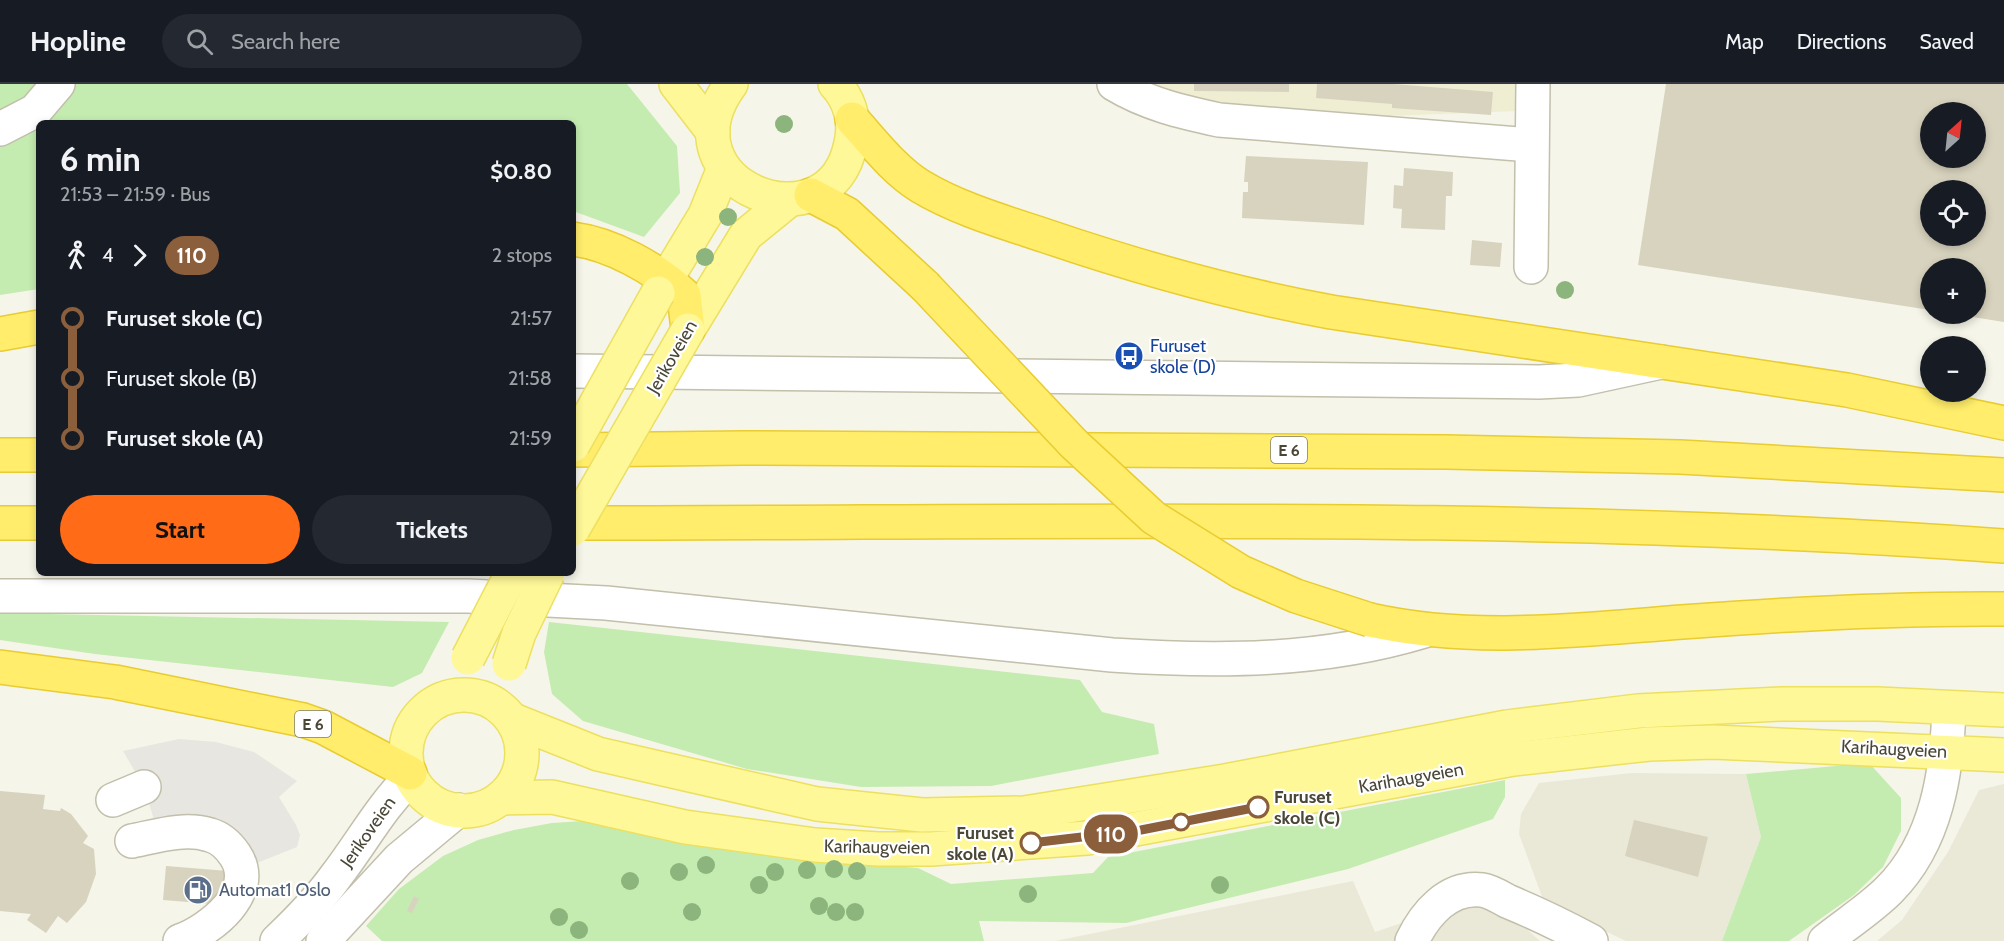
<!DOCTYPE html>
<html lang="en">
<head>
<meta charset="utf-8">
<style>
	body { margin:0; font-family:Cabin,sans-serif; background:#242831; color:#f1f3f6; height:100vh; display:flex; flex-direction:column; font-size:22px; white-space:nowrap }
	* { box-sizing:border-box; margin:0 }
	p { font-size:20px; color:#9ea1a6 }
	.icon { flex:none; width:33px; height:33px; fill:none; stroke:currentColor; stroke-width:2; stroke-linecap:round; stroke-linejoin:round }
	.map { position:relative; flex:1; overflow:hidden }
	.details { position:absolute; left:36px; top:36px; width:540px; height:456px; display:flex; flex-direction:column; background:#171b24; border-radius:9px; box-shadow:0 3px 9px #0003 }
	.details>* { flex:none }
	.badge { padding:0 12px; border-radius:20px; font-size:21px; line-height:39px }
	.needle { width:39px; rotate:27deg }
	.fabs { position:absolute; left:1920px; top:18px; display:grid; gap:12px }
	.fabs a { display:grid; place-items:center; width:66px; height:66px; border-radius:50%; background:#171b24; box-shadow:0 3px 9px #0003; font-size:30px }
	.map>.badge { position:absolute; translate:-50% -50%; box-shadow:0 0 0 3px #fff }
	.legs { display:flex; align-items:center; gap:9px; height:66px; padding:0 24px; font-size:20px }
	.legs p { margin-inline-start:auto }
	.head { display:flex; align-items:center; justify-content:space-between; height:102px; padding:0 24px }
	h1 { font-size:33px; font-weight:700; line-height:45px }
	.button { display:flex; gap:12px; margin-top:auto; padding:12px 24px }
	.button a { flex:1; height:69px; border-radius:36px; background:#ff6b17; color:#111; font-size:24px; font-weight:700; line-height:69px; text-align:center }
	.button a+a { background:#242831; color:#f1f3f6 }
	ul { padding:0 24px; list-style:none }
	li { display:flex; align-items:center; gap:21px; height:60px; font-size:22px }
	li i { display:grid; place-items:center; width:9px; height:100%; margin:0 8px; background:currentColor }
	li i::after { content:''; width:15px; height:15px; margin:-8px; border:4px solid; border-radius:50%; background:#171b24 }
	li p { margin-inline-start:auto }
	li:first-child i { background:linear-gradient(#0000 50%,currentColor 0) }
	li:last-child i { background:linear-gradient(currentColor 50%,#0000 0) }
	header { display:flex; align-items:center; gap:36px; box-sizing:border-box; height:84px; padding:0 30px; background:#171b24; border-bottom:2px solid #363941 }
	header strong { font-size:28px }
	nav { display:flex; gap:33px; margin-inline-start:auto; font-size:21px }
	.search { width:420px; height:54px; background:#242831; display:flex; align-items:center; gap:15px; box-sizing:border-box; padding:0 21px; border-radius:33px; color:#9ea1a6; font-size:22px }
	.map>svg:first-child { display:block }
	.residential { fill:#eae8d7 }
	.education { fill:#efeed2 }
	.green { fill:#c4ecb0 }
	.parking { fill:#e7e6e1 }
	.building { fill:#d8d3be; fill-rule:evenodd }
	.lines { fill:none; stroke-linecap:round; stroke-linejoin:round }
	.minor-casing { stroke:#c2bfab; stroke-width:36 }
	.major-casing { stroke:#ece061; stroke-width:36 }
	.highway-casing { stroke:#e8cc31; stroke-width:36 }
	.minor { stroke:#fff; stroke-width:33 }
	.major { stroke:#fff899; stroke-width:33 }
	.highway { stroke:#ffed6b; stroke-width:33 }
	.major-bridge-casing { stroke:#ece061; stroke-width:36; stroke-linecap:butt }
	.highway-bridge-casing { stroke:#e8cc31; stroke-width:36; stroke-linecap:butt }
	.major-bridge { stroke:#fff899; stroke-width:33 }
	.highway-bridge { stroke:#ffed6b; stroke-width:33 }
	.tree { fill:#8bb57d }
	.line-1-casing { stroke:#fff; stroke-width:14 }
	.line-1 { stroke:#8b5e3c; stroke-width:9 }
	.stop-1-dot { fill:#fff; stroke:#8b5e3c; stroke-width:3 }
	.labels { text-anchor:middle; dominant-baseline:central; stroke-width:4.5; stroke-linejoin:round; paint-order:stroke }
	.shield { fill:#fff; stroke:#807e73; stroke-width:1.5 }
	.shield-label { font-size:16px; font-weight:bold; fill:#4a4737 }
	.transit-label { font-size:18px; fill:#164399; stroke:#fff; text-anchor:start }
	.street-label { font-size:18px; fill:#4a4737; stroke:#fff }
	.stop-label { font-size:18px; font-weight:bold; fill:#4a4737; stroke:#fff; text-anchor:start }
	.service-label { font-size:18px; fill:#4e5e75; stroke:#fff; text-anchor:start }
</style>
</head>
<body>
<header>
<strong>Hopline</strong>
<div class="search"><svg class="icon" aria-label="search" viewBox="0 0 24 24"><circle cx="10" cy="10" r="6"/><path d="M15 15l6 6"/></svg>Search here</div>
<nav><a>Map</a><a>Directions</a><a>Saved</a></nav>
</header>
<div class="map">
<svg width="2004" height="857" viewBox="0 0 2004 857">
	<rect width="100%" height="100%" fill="#f6f5e9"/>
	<g class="residential">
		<path d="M1632 689 1746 690 1761 753 1722 857H1626L1544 818 1519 750 1521 730 1539 699Z"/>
		<path d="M2004 700V857H1877L1902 836 1948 768 1979 706Z"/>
		<path d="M1353 797 1375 848 1487 810 1540 857H1055Z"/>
	</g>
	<path class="education" d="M1149 0H1519V27L1390 32 1286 25 1200 17Z"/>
	<g class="green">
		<path d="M0 0H627L677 62 680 109 644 153 573 127V39H39V205L0 211Z"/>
		<path d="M0 529 449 538 422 589 393 603 95 570 0 556Z"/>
		<path d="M549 538 1080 596 1102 628 1154 640 1159 670 991 702 861 703 747 685 583 637 552 610 544 568Z"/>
		<path d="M1869 679 1901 714V747L1883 783 1854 811 1789 857H1722L1761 753 1746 690Z"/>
		<path d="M1505 696V713L1493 735 1348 785 1126 839 979 837 984 857H382L366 842 399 805 443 772 478 756 514 746 552 739 583 737 738 768 918 784 951 800 1093 789 1108 773Z"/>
	</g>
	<path class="parking" d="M179 655 216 658 254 668 297 697 279 713 296 741 300 751 297 763 257 779 241 752 155 739 144 703 123 667Z"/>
	<g class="building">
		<path d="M1194 0H1289V8L1194 7Z"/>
		<path d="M1317 0H1393L1493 8 1491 31 1392 24V20L1316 14Z"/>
		<path d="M1666 0H2004V238L1960 231 1976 230V184H1930V226L1638 181ZM1930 28H1976V74H1930ZM1930 106H1976V152H1930Z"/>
		<path d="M1246 72 1368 78 1364 141 1242 134 1243 108H1248V98H1244Z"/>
		<path d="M1404 84 1453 88 1452 112H1446L1445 146 1401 144 1402 125 1393 124 1394 101 1403 102Z"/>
		<path d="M1472 156 1502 159 1500 183 1470 181Z"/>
		<path d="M0 707 45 711 43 725 60 727 61 724 71 730 88 752 83 759 94 765 96 790 86 818 67 839 58 832 46 849 27 836 31 830 0 827Z"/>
		<path d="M1634 736 1708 753 1698 793 1625 772Z"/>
		<path d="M166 782 228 787 225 821 163 816Z"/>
		<path d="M414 812 419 815 412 829 407 827Z"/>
	</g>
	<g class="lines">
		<g class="minor-casing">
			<g id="minor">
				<path d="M1114 0C1147 20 1182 28 1219 36L1531 61"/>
				<path d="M0 45 35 27 58 0"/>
				<path d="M1531 183 1533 0"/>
				<path d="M573 287 1539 298 1578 296 1661 278"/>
				<path d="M0 512H468L606 519 1112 571C1217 578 1322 578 1424 547"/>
				<path d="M113 716 144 703"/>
				<path d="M132 757C157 752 185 743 210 751 221 754 229 762 235 771 260 808 210 846 180 857"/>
				<path d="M277 857C298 837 319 816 336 792 363 757 379 725 411 693"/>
				<path d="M323 857 399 775 458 726"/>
				<path d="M1412 857C1425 830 1448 802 1482 806 1490 807 1500 813 1507 817 1536 829 1563 842 1591 857"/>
				<path d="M1825 857C1846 840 1870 825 1889 806 1937 758 1947 688 1949 624"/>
			</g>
		</g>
		<g class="major-casing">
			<g id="major">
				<path d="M676 0 713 48"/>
				<path d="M731 0C657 100 830 169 851 59 856 38 850 16 835 0"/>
				<path d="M658 209 705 131 724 84"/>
				<path d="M688 246 746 151 789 116"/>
				<circle cx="464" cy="669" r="58"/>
				<path d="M513 636 598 670 659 684 817 720 922 731 1024 729 1225 697 1507 643 1638 627 1781 620H1878L2004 626"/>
				<path d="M501 714 552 713 685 743 815 761 878 765H931L1087 754 1513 675 1649 660 1713 658 2004 671"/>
			</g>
		</g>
		<g class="highway-casing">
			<g id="highway">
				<path d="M852 35C873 58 893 85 920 102 958 125 1004 138 1046 152 1140 184 1233 210 1331 228L1847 306 2004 339"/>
				<path d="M811 111 847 130 925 202"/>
				<path d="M573 155C612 160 656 185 684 211L688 246"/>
				<path d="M0 250 39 243"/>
				<path d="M573 366 743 364 1446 368 1680 373 2004 391"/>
				<path d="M0 371H39"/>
				<path d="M0 439H39"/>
				<path d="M573 439C1050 439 1528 427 2004 462"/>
				<path d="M1370 536C1473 559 1577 546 1682 538 1789 530 1896 524 2004 525"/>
				<path d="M0 583 115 598 303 636 323 643 410 689"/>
			</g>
		</g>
		<use href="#minor" class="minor"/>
		<use href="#major" class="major"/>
		<use href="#highway" class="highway"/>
		<g class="major-bridge-casing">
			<g id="major-bridge">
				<path d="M573 361 658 209"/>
				<path d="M573 445 688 246"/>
				<path d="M468 574 512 489"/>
				<path d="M509 580 519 549 548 489"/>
			</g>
		</g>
		<g class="highway-bridge-casing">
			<path id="highway-bridge" d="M925 202 1074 360 1154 434 1241 488 1296 512 1370 536"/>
		</g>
		<use href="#major-bridge" class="major-bridge"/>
		<use href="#highway-bridge" class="highway-bridge"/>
	</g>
	<g class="tree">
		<circle cx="784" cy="40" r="9"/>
		<circle cx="728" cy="133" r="9"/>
		<circle cx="705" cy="173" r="9"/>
		<circle cx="1565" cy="206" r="9"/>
		<circle cx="706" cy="781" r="9"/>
		<circle cx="834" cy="785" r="9"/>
		<circle cx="807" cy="786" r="9"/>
		<circle cx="857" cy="787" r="9"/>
		<circle cx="679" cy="788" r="9"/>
		<circle cx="775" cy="788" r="9"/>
		<circle cx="630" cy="797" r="9"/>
		<circle cx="759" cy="801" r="9"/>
		<circle cx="1220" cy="801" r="9"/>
		<circle cx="1028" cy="810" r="9"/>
		<circle cx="819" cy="822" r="9"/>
		<circle cx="692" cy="828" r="9"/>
		<circle cx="836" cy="828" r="9"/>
		<circle cx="855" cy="828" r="9"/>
		<circle cx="559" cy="833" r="9"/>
		<circle cx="579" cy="846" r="9"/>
	</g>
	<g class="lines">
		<g class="line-1-casing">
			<path id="line-1" d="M1031 759 1141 746 1258 723"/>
		</g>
		<use href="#line-1" class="line-1"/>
	</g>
	<defs>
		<g id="bus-disc" transform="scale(1.5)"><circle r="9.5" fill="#1a4fb4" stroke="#fff"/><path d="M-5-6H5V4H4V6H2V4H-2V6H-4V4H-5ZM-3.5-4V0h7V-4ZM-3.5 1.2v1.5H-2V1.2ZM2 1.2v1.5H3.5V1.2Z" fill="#fff"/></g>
		<g id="fuel-disc" transform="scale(1.5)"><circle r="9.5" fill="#5c6f8a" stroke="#fff"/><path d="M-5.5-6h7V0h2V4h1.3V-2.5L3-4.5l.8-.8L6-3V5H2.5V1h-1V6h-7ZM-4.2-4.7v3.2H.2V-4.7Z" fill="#fff"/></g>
	</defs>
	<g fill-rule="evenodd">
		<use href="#bus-disc" x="1129" y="272"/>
		<use href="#fuel-disc" x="198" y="806"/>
	</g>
	<g class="stop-1-dot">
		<circle cx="1258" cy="723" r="10"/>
		<circle cx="1181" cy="738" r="8"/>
		<circle cx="1031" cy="759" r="10"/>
	</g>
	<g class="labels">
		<g class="shield">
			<rect x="1271" y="353" width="36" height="26" rx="4.5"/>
			<rect x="295" y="627" width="36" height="26" rx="4.5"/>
		</g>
		<g class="shield-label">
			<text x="1289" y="366">E 6</text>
			<text x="313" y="640">E 6</text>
		</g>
		<g class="transit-label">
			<text x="1150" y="262">Furuset<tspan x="1150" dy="21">skole (D)</tspan></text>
		</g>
		<g class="street-label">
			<text transform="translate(672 273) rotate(-60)">Jerikoveien</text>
			<text transform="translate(1894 665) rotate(3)">Karihaugveien</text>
			<text transform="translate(1411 694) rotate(-10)">Karihaugveien</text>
			<text transform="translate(368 748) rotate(-55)">Jerikoveien</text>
			<text transform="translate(877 763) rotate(1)">Karihaugveien</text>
		</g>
		<g class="stop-label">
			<text x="1274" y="713">Furuset<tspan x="1274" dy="21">skole (C)</tspan></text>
			<text x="1014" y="749" text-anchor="end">Furuset<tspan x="1014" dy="21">skole (A)</tspan></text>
		</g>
		<g class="service-label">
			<text x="219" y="806">Automat1 Oslo</text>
		</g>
	</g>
</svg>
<div class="fabs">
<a><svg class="needle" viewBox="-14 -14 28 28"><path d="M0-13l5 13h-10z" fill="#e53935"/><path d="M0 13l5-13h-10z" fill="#9ea1a6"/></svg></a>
<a><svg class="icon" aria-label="locate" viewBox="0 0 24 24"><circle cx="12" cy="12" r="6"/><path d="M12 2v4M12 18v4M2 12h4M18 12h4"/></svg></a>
<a>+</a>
<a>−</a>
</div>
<b class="badge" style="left:1111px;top:750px;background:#8b5e3c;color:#fff">110</b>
<section class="details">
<div class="head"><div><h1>6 min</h1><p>21:53 – 21:59 · Bus</p></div><b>$0.80</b></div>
<div class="legs"><svg class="icon" aria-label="walk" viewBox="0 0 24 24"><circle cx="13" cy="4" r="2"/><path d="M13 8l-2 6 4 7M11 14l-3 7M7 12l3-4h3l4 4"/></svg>4<svg class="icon" aria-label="forward" viewBox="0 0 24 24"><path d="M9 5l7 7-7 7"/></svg><b class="badge" style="background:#8b5e3c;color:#fff">110</b><p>2 stops</p></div>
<ul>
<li><i style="color:#8b5e3c"></i><b>Furuset skole (C)</b><p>21:57</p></li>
<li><i style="color:#8b5e3c"></i><span>Furuset skole (B)</span><p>21:58</p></li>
<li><i style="color:#8b5e3c"></i><b>Furuset skole (A)</b><p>21:59</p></li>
</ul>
<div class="button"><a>Start</a><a>Tickets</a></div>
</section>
</div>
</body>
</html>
